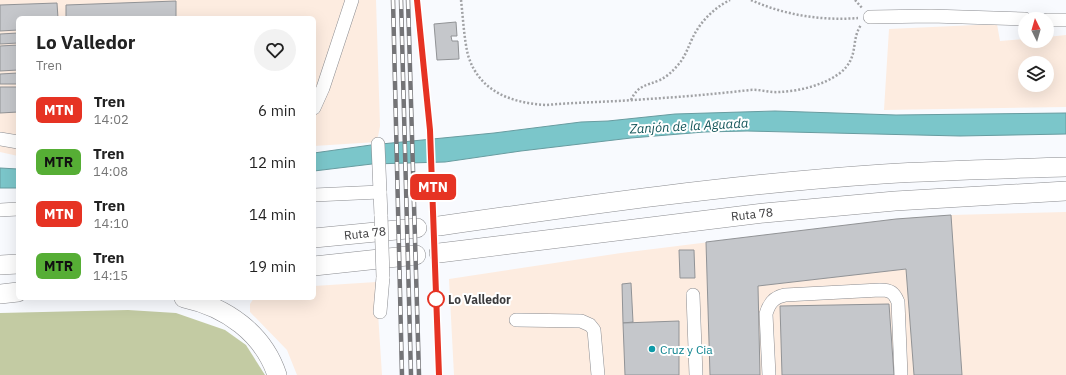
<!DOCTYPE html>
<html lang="es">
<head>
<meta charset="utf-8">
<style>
	body { margin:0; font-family:"IBM Plex Sans",sans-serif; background:#f2f2f2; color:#222; height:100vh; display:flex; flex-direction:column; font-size:15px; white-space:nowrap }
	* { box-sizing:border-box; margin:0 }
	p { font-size:13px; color:#767676 }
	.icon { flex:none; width:22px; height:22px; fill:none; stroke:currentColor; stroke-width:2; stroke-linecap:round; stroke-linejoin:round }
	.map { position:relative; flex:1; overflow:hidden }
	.panel { position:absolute; left:16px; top:16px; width:300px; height:284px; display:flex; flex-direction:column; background:#fff; border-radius:6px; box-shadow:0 4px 16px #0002 }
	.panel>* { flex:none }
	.badge { padding:0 8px; border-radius:6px; font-size:14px; line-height:26px }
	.needle { width:26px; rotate:355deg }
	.controls { position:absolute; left:1018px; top:12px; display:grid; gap:8px }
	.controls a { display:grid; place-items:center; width:36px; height:36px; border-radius:50%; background:#fff; box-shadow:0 4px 16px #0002; font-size:20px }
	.map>.badge { position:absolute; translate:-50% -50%; box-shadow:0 0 0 2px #fff }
	.round { display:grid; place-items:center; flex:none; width:42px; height:42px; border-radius:21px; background:#f2f2f2 }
	.summary { display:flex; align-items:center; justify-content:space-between; height:68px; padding:0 20px }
	h1 { font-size:19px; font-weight:700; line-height:30px }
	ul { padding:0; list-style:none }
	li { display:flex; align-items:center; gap:12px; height:52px; padding:0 20px }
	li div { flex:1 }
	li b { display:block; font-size:15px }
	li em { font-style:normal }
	li .badge { min-width:44px; font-weight:700; text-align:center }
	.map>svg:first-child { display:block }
	.industrial { fill:#fdece0; fill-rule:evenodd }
	.green { fill:#c3cba3 }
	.water { fill:#7bc6ca; stroke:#689ca0 }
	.building { fill:#c5c7cb; stroke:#919396 }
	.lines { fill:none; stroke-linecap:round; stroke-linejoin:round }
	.minor-casing { stroke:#8b8c90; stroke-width:14 }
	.highway-casing { stroke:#8b8c90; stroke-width:20 }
	.path { stroke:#a1a2a5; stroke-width:2.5; stroke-dasharray:2 2; stroke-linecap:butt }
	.minor { stroke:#fff; stroke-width:13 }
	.highway { stroke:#fff; stroke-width:19 }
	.rail-casing { stroke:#747477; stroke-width:4.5 }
	.rail { stroke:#fff; stroke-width:3; stroke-dasharray:9; stroke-linecap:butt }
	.minor-bridge-casing { stroke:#8b8c90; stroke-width:14; stroke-linecap:butt }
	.minor-bridge { stroke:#fff; stroke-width:13 }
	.line-casing { stroke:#fff; stroke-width:9 }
	.line { stroke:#e63323; stroke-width:6 }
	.stop-dot { fill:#fff; stroke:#e63323; stroke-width:2 }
	.culture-dot { fill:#0f9aa8; stroke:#fff; stroke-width:1.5 }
	.labels { text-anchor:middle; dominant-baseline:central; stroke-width:4; stroke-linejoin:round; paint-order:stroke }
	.street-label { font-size:12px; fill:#3b3b3d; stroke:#fff }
	.stop-label { font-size:12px; font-weight:bold; fill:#3b3b3d; stroke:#fff; text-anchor:start }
	.culture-label { font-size:12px; fill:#0d838f; stroke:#fff; text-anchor:start }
	.water-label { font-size:13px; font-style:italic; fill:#125458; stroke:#fff }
</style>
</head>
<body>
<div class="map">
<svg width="1066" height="375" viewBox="0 0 1066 375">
	<rect width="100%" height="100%" fill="#f8fafe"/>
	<g class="industrial">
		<path d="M0 0H376L380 126 377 142 314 146V18H18V156L0 152Z"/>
		<path d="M997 24 1000 41 1025 39V41H1047V37L1066 35V107L884 110 889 29ZM1025 63H1047V85H1025Z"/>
		<path d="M1066 212V375H454L449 279 621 253 896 219 951 215Z"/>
		<path d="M376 282 382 375H297L287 350 250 312V304L254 298H314V286Z"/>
	</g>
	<path class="green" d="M128 310 176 313 225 330 246 345 265 375H0V313Z"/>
	<g class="water">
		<path d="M775 111 896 115 1066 113V134L960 136 747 131 704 132 631 138 521 151 445 162 372 164 314 171V153L371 145 494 133 581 122 608 121 675 114Z"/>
		<path d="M0 168 18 169V188H0Z"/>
	</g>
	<g class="building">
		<path d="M176 1V18H66V5Z"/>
		<path d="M57 3 58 18H18V30L0 31V5Z"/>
		<path d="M456 22 457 36H451L452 41H458L459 59 437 60 434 24Z"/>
		<path d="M18 33V43L0 44V34Z"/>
		<path d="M18 45V70L0 71V46Z"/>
		<path d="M18 73V84H0V74Z"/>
		<path d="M0 87H18V112L0 113Z"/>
		<path d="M951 215 962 375H914L906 269 758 286 760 375H710L706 242 896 219Z"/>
		<path d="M679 250H694L695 278H680Z"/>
		<path d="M631 283 633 322 623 323 622 284Z"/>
		<path d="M889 304 894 375H782L780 306Z"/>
		<path d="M679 321V375H625L623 323Z"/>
	</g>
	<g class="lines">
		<g class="minor-casing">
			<g id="minor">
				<path d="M870 17 931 16 1025 19"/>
				<path d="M1047 20H1066"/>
				<path d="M314 108 323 88 352 0"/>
				<path d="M0 139 18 142"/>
				<path d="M378 144 381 216"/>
				<path d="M314 195 380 192"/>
				<path d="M0 210 18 209"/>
				<path d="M693 295 696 375"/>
				<path d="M380 312 383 277"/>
				<path d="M516 320 581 321 590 325 594 330 598 375"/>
				<path d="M769 375 766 314C769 303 774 297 785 295L880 290C890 290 894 292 898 302L901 375"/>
			</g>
		</g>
		<g class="highway-casing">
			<g id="highway">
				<path d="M439 226C586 205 734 184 883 174 944 170 1005 169 1066 167"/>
				<path d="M314 238 417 228"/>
				<path d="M439 253 764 213 895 201 1066 191"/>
				<path d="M0 265 18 264"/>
				<path d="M314 266 416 255"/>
				<path d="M0 294 18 292"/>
				<path d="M184 298C226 307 263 333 277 375"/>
			</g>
		</g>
		<g class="path">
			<path d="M461 0C463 17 464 39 468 55 479 92 512 103 546 105 580 102 613 102 647 99 681 97 715 94 750 90 760 89 770 93 780 92 800 91 824 85 840 73 860 57 850 41 861 25"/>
			<path d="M751 0C784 15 822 21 858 18"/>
			<path d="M855 0 863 9"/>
			<path d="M631 100C638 85 646 86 660 80 666 77 672 72 677 66 685 58 688 47 693 37 701 21 714 8 730 0"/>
		</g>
		<use href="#minor" class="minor"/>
		<use href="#highway" class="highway"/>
		<g class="rail-casing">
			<g id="rail">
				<path d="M393 0 402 375"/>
				<path d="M401 0 411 375"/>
				<path d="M408 0 419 375"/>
				<path d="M417 0 431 130 439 375"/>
			</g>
		</g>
		<use href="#rail" class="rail"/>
		<g class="minor-bridge-casing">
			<path id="minor-bridge" d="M381 216 383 277"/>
		</g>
		<use href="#minor-bridge" class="minor-bridge"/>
	</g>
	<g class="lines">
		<g class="line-casing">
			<path id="line" d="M417 0 430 130 439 375"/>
		</g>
		<use href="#line" class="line"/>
	</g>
	<circle class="stop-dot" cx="436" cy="299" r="8"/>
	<circle class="culture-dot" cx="652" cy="349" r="4"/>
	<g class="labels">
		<g class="street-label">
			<text transform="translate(752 214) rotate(-6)">Ruta 78</text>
			<text transform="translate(365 233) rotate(-6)">Ruta 78</text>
		</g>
		<g class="stop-label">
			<text x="448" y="299">Lo Valledor</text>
		</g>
		<g class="culture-label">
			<text x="660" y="349">Cruz y Cia</text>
		</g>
		<g class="water-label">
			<text transform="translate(689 126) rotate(-3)">Zanjón de la Aguada</text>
		</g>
	</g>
</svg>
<div class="controls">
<a><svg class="needle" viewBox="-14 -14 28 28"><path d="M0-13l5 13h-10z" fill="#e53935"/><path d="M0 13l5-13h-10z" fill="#767676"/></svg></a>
<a><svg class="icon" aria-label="layers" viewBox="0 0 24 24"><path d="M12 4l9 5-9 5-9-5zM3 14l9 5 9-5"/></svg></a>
</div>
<b class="badge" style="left:433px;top:187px;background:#e63323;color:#fff">MTN</b>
<section class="panel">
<div class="summary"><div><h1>Lo Valledor</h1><p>Tren</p></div><a class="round"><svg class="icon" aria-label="heart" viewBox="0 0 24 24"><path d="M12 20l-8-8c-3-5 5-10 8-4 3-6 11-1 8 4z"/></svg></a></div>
<ul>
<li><span class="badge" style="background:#e63323;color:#fff">MTN</span><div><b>Tren</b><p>14:02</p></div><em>6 min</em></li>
<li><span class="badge" style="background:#56ae35;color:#111">MTR</span><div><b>Tren</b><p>14:08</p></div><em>12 min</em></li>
<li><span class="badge" style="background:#e63323;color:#fff">MTN</span><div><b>Tren</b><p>14:10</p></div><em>14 min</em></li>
<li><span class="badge" style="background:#56ae35;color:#111">MTR</span><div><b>Tren</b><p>14:15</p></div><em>19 min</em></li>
</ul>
</section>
</div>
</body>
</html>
